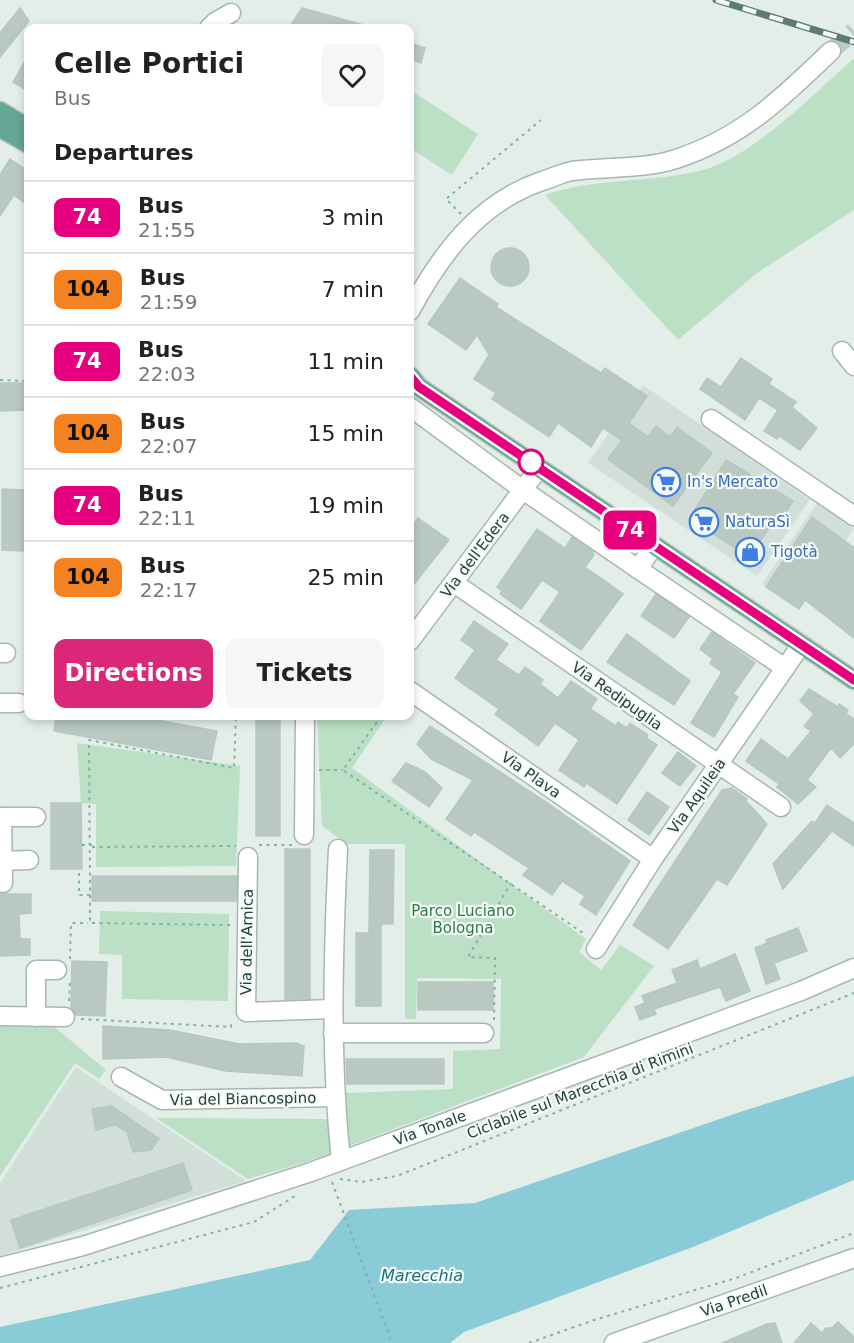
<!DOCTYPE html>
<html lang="en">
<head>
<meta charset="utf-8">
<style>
	body { margin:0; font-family:"DejaVu Sans",sans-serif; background:#f6f6f6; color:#222; height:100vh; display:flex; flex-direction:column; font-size:22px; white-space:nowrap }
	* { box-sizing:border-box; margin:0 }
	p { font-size:20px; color:#767676 }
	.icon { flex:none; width:33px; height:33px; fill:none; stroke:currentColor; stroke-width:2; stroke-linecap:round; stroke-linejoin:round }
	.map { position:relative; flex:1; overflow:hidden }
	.side { position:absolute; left:24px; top:24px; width:390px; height:696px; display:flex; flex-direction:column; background:#fff; border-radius:12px; box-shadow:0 3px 9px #0003 }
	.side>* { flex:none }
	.badge { padding:0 12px; border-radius:9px; font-size:21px; line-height:39px }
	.map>.badge { position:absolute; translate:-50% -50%; box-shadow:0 0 0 3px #fff }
	h2 { padding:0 30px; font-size:22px; line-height:54px }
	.round { display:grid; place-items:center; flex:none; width:63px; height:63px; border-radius:12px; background:#f6f6f6 }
	.summary { display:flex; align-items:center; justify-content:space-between; height:102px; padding:0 30px }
	h1 { font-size:28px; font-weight:600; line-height:45px }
	.button { display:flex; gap:12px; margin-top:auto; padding:12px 30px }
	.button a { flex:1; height:69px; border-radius:12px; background:#db2777; color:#fff; font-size:24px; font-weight:600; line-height:69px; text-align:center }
	.button a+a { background:#f6f6f6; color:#222 }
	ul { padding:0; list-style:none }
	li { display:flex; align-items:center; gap:18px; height:72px; padding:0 30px; border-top:2px solid #e0e0e0 }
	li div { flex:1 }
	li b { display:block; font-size:22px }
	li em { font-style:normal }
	li .badge { min-width:66px; font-weight:700; text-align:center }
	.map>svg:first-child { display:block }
	.built { fill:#d2ded8 }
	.green { fill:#bbe0c5 }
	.water { fill:#89cbd6 }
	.building { fill:#b9c9c2; stroke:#b5c8c0; stroke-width:1.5 }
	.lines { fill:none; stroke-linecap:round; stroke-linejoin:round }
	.minor-tunnel { stroke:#bdcbc6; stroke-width:18; stroke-dasharray:18 9; stroke-linecap:butt }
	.minor-casing { stroke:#a6b7b0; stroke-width:21 }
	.major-casing { stroke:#c1cac7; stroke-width:21 }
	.path { stroke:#82b3a3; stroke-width:2; stroke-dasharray:3 4.5; stroke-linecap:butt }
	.minor { stroke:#fff; stroke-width:18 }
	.major { stroke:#66a694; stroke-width:18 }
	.rail-casing { stroke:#5c7c73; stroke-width:7 }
	.rail { stroke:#f5faf7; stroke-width:4.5; stroke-dasharray:14; stroke-linecap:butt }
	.line-casing { stroke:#fff; stroke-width:14 }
	.line { stroke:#e6007e; stroke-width:9 }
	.stop-dot { fill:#fff; stroke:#e6007e; stroke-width:3 }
	.labels { text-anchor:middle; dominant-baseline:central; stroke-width:4.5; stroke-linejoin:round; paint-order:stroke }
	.shop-label { font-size:15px; fill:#366cbe; stroke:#f5faf7; text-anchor:start }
	.street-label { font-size:15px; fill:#224138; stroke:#f5faf7 }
	.park-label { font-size:15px; fill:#297a47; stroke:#f5faf7 }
	.water-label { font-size:16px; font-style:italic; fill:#187181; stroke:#f5faf7 }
</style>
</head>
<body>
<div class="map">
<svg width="854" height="1343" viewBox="0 0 854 1343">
	<rect width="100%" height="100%" fill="#e4eee9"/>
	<g class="built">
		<path d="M643 385 810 500 757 576 588 463Z"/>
		<path d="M817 503 854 528 799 609 762 584Z"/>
		<path d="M76 1067 246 1181 0 1256V1183Z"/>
	</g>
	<g class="green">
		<path d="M854 58V210L757 273 678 340 545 195C593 178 648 183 699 171 750 160 815 93 854 58Z"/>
		<path d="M410 90 478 134 452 175 410 148Z"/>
		<path d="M317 716H387L352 768 586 939 579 952 601 970 620 945 654 966 584 1057 349 1146 346 1093 453 1089V1051L500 1049 501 979 417 978 416 1019H405V844H347L322 826Z"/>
		<path d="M77 743 240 766 236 866 96 867V804L81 803Z"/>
		<path d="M100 911 229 914 228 1001 122 999V955L99 954Z"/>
		<path d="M0 1023 51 1024 106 1070 99 1079 75 1063 0 1176Z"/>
		<path d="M156 1118 330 1119V1155L248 1179Z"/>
	</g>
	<path class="water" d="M854 1076V1180L693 1247 464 1332 450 1343H0V1327L310 1260 349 1210 475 1203 740 1112Z"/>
	<g class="building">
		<path d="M20 8 29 21 0 57V33Z"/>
		<path d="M302 8 364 25V28H289Z"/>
		<path d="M410 43 425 48 421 63 410 59Z"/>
		<path d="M28 56V91L13 82Z"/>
		<path d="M10 159 28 171V205L14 195 0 216V175Z"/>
		<circle cx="510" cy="267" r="19"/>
		<path d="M460 278 498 304 496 307 601 373 605 368 647 396 629 423 648 437 656 426 670 437 677 427 712 453 673 506 608 459 622 440 603 428 591 447 558 423 549 437 492 399 496 393 474 379 489 355 477 335 466 350 428 324Z"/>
		<path d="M741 358 772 379 769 384 796 402 792 407 817 428 800 450 779 436 777 439 764 431 778 410 759 398 745 420 700 389 707 378 721 387Z"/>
		<path d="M0 383H28V410L0 411Z"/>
		<path d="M726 460 793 501 783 517 778 514 750 557 689 519Z"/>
		<path d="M2 489 24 490V498H28V541H24L23 551 2 550Z"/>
		<path d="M812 517 854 548V638L805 600 799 609 766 587Z"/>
		<path d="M418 518 449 540 410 589V529Z"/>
		<path d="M537 529 565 548 572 537 593 552 594 555 585 567 623 594 581 650 540 621 560 592 542 580 521 609 500 594 502 591 497 587Z"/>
		<path d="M656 594 689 617 674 638 641 616Z"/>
		<path d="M474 621 508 644 496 660 519 675 525 667 543 680 540 684 558 698 571 681 597 699 590 709 616 726 618 722 627 728 630 723 648 735 646 738 657 745 617 804 586 783 584 787 559 770 579 740 555 723 538 746 495 714 499 709 455 678 475 650 461 640Z"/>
		<path d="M712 632 755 663 733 694 738 697 714 737 691 723 722 672 710 663 713 659 700 649Z"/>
		<path d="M627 634 690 681 674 705 607 662Z"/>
		<path d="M809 689 838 707 839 704 848 710 846 714 854 719V744L840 758 831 748 807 780 816 787 798 804 777 787 779 784 746 761 761 739 788 759 811 731 804 726 814 714 800 701Z"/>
		<path d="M56 716H135L217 731 211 760 54 731Z"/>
		<rect x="256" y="716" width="24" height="120"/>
		<path d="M430 726 549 804 630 861 596 915 580 904 585 896 562 881 552 895 523 875 529 868 474 832 471 836 446 819 473 780 431 759 417 744Z"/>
		<path d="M678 752 696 766 680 786 662 773Z"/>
		<path d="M406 763 425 772 442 788 429 807 392 781Z"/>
		<path d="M732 788 747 799 746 801 767 824 727 885 717 879 668 949 633 925 722 790Z"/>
		<path d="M647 792 669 807 649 835 628 820Z"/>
		<path d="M51 803H81L82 869H51Z"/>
		<path d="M827 805 854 823V846L832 831 783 889 773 864 812 821 815 823Z"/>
		<rect x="285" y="849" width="25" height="150"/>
		<path d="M370 850H394L393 924H381V1006H356V933H369Z"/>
		<path d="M92 876H237L236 901H92Z"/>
		<path d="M0 894H31V913L19 914 20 939H30V955L0 956Z"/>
		<path d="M798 928 807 951 774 963 780 979 766 984 755 948 767 943 766 940Z"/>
		<path d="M735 954 750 991 726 1001 720 987 654 1009 656 1014 640 1020 635 1007 645 1003 642 996 677 983 672 970 697 960 700 969Z"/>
		<path d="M72 961 107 962 105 1016 76 1015 71 1007Z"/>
		<rect x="418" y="982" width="75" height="28"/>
		<path d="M103 1026 170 1030 239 1044 296 1043 304 1046 302 1076 226 1071 166 1057 103 1059Z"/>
		<path d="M346 1059H444V1084H347Z"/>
		<path d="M112 1106 159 1139 151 1150 133 1152 127 1132 116 1125 96 1130 92 1109Z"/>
		<path d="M183 1163 192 1190 20 1248 11 1220Z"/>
		<path d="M838 1322 854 1337V1343H794L811 1323 822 1333 826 1328H832Z"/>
		<path d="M775 1323 782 1343H722L767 1324Z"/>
	</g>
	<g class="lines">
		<path class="minor-tunnel" d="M831 51 854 31"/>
		<g class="minor-casing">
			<g id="minor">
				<path d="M209 28 215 22 231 13"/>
				<path d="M410 311C441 254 478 203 542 181 552 178 562 173 572 171 607 166 642 170 676 159 743 137 782 98 831 51"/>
				<path d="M842 351 854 366"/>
				<path d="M410 407 523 490 638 569 654 546"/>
				<path d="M711 419 854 516"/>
				<path d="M638 569 785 668"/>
				<path d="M454 583 781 807"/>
				<path d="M410 641 539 468"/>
				<path d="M0 653H6"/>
				<path d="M410 691 653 859"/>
				<path d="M0 703H19"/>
				<path d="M0 817H36"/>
				<path d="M2 817 3 883"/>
				<path d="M304 835 305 716"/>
				<path d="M338 849C333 953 330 1057 341 1160"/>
				<path d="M248 857 246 1012 333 1009"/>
				<path d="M0 861 29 860"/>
				<path d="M596 949 653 859 801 645"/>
				<path d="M0 1016 65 1017"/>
				<path d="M36 1017V970H57"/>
				<path d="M333 1033H484"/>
				<path d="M121 1077 162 1100 335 1097"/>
				<path d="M0 1267 83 1246 311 1172 801 991 854 968"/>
				<path d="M614 1343 854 1258"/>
			</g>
		</g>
		<g class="major-casing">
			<g id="major">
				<path d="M0 111 28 128"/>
				<path d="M0 128 28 144"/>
				<path d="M410 376 419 387 854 680"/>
			</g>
		</g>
		<g class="path">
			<path d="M461 214 446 199 541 120"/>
			<path d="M0 380 28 381"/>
			<path d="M381 716 343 770 586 935"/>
			<path d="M319 770H343"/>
			<path d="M82 845H92"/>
			<path d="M259 845H293"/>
			<path d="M92 847 236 846"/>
			<path d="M79 873V895H90L89 740 234 768 236 716"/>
			<path d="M90 895V923L232 925"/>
			<path d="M70 959 71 923H88"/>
			<path d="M69 1001 70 980"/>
			<path d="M81 1019 231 1027V1020"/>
			<path d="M494 1020 495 958 468 957 511 883"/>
			<path d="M340 1179 361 1182 397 1176 854 993"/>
			<path d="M332 1182 392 1343"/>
			<path d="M0 1288 254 1222 298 1194"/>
			<path d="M529 1343 594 1320 736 1278 854 1233"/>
		</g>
		<use href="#minor" class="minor"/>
		<use href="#major" class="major"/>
		<g class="rail-casing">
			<path id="rail" d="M716 0 854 42"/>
		</g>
		<use href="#rail" class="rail"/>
	</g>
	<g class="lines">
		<g class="line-casing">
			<path id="line" d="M410 376 419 387 854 680"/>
		</g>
		<use href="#line" class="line"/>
	</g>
	<defs>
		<g id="supermarket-ring" transform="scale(1.5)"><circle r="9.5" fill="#f5faf7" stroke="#3f7fe0" stroke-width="1.5"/><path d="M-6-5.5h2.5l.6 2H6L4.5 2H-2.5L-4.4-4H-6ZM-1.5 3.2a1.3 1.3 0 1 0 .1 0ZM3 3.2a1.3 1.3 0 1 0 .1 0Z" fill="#3f7fe0"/></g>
		<g id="shop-ring" transform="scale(1.5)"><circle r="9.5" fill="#f5faf7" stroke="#3f7fe0" stroke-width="1.5"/><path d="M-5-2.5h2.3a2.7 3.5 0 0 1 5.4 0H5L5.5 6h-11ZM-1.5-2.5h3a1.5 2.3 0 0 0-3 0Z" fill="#3f7fe0"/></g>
	</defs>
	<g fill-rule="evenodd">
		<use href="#supermarket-ring" x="666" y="482"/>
		<use href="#supermarket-ring" x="704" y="522"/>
		<use href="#shop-ring" x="750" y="552"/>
	</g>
	<circle class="stop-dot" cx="531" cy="462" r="12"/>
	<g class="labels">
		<g class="shop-label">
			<text x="687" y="482">In's Mercato</text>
			<text x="725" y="522">NaturaSì</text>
			<text x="771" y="552">Tigotà</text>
		</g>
		<g class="street-label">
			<text transform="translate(475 555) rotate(-53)">Via dell'Edera</text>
			<text transform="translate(617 696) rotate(35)">Via Redipuglia</text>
			<text transform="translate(531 775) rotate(35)">Via Plava</text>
			<text transform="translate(697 796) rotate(-55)">Via Aquileia</text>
			<text transform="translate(247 942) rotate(-89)">Via dell'Arnica</text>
			<text transform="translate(580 1091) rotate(-21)">Ciclabile sul Marecchia di Rimini</text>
			<text transform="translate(243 1099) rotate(-1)">Via del Biancospino</text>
			<text transform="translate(430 1128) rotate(-20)">Via Tonale</text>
			<text transform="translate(734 1301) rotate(-19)">Via Predil</text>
		</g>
		<g class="park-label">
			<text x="463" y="911">Parco Luciano<tspan x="463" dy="17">Bologna</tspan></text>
		</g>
		<g class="water-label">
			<text x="422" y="1275">Marecchia</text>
		</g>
	</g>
</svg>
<b class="badge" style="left:630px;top:530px;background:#e6007e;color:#fff">74</b>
<section class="side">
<div class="summary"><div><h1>Celle Portici</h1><p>Bus</p></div><a class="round"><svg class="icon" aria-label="heart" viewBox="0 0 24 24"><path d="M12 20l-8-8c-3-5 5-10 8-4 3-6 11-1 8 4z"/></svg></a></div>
<h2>Departures</h2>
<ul>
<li><span class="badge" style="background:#e6007e;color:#fff">74</span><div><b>Bus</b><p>21:55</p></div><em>3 min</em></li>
<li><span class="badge" style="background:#f58220;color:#111">104</span><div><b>Bus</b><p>21:59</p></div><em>7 min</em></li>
<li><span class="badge" style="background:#e6007e;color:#fff">74</span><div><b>Bus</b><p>22:03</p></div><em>11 min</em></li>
<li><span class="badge" style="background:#f58220;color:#111">104</span><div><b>Bus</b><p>22:07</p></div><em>15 min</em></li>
<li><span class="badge" style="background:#e6007e;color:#fff">74</span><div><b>Bus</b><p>22:11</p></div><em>19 min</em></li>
<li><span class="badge" style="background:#f58220;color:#111">104</span><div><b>Bus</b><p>22:17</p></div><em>25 min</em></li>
</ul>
<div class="button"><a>Directions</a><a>Tickets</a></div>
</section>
</div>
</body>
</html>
